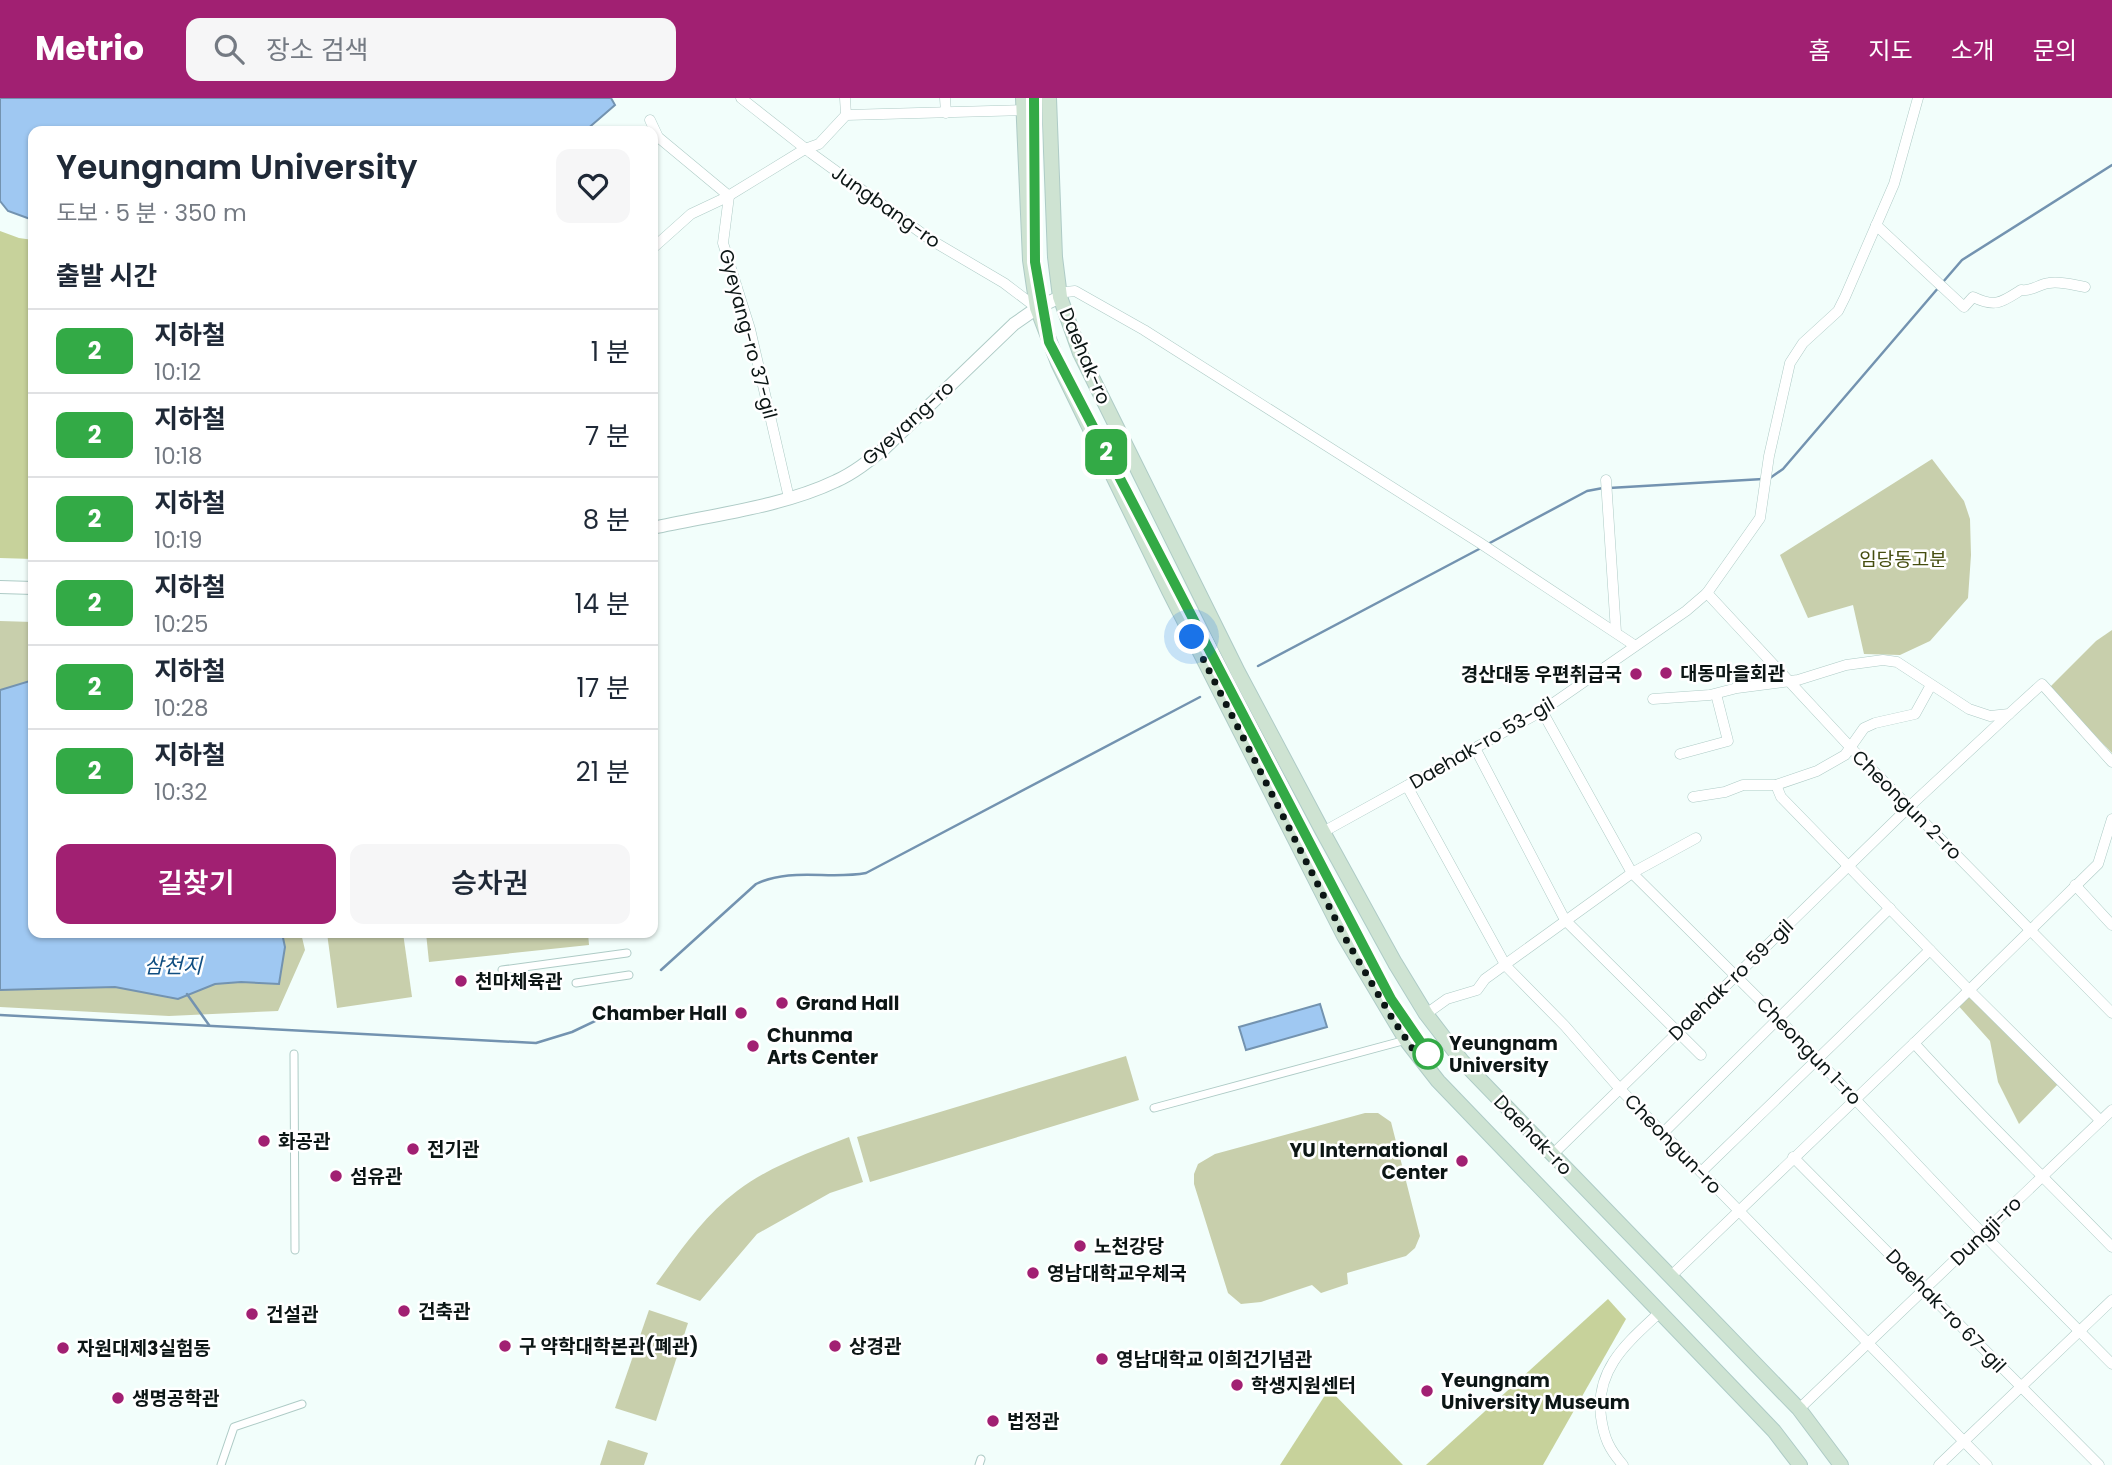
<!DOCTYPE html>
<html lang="ko">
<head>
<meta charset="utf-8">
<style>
	body { margin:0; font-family:Poppins,"Noto Sans KR",sans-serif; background:#f6f6f7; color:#1f2937; height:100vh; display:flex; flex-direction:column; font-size:26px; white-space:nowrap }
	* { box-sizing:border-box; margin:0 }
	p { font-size:23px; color:#747a83 }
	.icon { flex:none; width:38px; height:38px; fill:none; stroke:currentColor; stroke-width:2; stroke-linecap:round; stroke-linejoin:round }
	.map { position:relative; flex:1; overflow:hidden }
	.sheet { position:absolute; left:28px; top:28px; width:630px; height:812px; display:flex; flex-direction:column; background:#fff; border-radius:14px; box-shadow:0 2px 5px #0004 }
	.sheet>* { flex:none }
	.badge { padding:0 14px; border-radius:10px; font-size:24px; line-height:46px }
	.you { position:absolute; width:35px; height:35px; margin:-18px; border:5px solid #fff; border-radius:50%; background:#1a73e8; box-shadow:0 0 0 10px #1a73e833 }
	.map>.badge { position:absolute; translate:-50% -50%; box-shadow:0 0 0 4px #fff }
	h2 { padding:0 28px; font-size:26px; line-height:63px }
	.round { display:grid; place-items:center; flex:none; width:74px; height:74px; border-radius:14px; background:#f6f6f7 }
	.headline { display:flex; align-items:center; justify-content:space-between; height:119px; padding:0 28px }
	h1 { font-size:33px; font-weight:600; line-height:52px }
	.primary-button { display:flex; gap:14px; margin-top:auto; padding:14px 28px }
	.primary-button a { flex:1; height:80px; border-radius:14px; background:#a12072; color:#fff; font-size:28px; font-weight:600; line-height:80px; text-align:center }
	.primary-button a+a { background:#f6f6f7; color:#1f2937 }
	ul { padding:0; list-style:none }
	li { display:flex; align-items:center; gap:21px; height:84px; padding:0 28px; border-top:2px solid #e0e1e3 }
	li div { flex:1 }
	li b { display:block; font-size:26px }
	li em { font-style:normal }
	li .badge { min-width:77px; font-weight:700; text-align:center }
	header { display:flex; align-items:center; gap:42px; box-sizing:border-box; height:98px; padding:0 35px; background:#a12072; color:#fff }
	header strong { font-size:33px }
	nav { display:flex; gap:38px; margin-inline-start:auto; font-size:24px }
	.search { width:490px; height:63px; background:#f6f6f7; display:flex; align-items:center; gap:18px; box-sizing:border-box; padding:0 24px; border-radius:14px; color:#747a83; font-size:26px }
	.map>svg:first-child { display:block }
	.green { fill:#c8cfac }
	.forest { fill:#c7d29b }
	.water { fill:#9fc8f2; stroke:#7393b0; stroke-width:2 }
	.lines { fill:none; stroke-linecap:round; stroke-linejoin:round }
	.stream { stroke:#7393b0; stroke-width:2.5 }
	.pedestrian-casing { stroke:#aecbc6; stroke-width:9 }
	.minor-casing { stroke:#aecbc6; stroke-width:11 }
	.tertiary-casing { stroke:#aecbc6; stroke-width:14 }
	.secondary-casing { stroke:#aecbc6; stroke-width:16 }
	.pedestrian { stroke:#fff; stroke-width:7 }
	.minor { stroke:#fff; stroke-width:10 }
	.tertiary { stroke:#fff; stroke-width:12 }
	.secondary { stroke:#cee3d2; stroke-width:14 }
	.line-casing { stroke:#fff; stroke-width:16 }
	.line { stroke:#33aa46; stroke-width:10 }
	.walk { stroke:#0c1615; stroke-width:7; stroke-dasharray:0 12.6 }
	.poi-dot { fill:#a12072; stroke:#fff; stroke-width:2.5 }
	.stop-dot { fill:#fff; stroke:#33aa46; stroke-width:3.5 }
	.labels { text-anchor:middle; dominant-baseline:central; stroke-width:5; stroke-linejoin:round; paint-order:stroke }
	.street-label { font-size:19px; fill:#0c1615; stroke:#fff }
	.park-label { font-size:19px; fill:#454d0f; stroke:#fff }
	.poi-label { font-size:19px; font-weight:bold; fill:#0c1615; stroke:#fff; text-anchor:start }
	.stop-label { font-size:19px; font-weight:bold; fill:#0c1615; stroke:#fff; text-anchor:start }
	.water-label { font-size:21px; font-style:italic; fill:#104e81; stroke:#fff }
</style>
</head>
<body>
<header>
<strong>Metrio</strong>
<div class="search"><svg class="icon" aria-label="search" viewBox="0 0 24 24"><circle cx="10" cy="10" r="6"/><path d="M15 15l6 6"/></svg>장소 검색</div>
<nav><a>홈</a><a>지도</a><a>소개</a><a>문의</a></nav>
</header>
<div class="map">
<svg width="2112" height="1367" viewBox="0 0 2112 1367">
	<rect width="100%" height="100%" fill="#f2fefb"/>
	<g class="green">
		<path d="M1932 361 1964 403 1970 421 1971 457 1968 500 1930 543 1900 557 1864 556 1853 507 1808 520 1780 457Z"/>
		<path d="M0 523 33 524V835H301L305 852 278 913 169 918 0 909Z"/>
		<path d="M2112 532V655L2049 590 2096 543Z"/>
		<path d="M327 835H403L412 899 337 910Z"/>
		<path d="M426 835H588L589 847 429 864Z"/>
		<path d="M1969 892 2060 984 2019 1026 1998 984 1990 943 1956 905Z"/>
		<path d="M1126 958 1139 1002 870 1084 857 1039Z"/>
		<path d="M1365 1015H1378L1391 1024 1420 1138 1415 1150 1406 1158 1347 1175 1348 1186 1321 1195 1312 1187 1261 1204 1241 1206 1228 1195 1194 1086V1076L1198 1066 1215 1056Z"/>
		<path d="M849 1039 863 1084 830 1095 757 1136 700 1203 656 1186C680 1153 704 1118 737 1093 770 1068 811 1054 849 1039Z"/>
		<path d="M649 1212 688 1225 656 1323 615 1310Z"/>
		<path d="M608 1342 648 1355 644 1367H600Z"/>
	</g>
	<g class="forest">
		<path d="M0 133 19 140 33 142V461L0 460Z"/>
		<path d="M1608 1201 1626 1221 1543 1367H1426Z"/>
		<path d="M1329 1291 1403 1367H1280Z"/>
	</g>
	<g class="water">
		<path d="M0 0H611L615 7 585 33H33V122L8 113 0 103Z"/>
		<path d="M33 582V835H282L285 849 279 886 241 884 215 886 178 901 115 889 0 892V592Z"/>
		<path d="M1320 906 1327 929 1246 952 1239 929Z"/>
	</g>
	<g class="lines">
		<g class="stream">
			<path d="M1943 184 1962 162 2112 67"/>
			<path d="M1770 380 1783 371 1939 189"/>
			<path d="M1609 390 1763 381"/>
			<path d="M1486 447 1587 393 1603 390"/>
			<path d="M1258 568 1481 450"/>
			<path d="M661 872 756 786C791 769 830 782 866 775L1200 599"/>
			<path d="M187 896 209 927"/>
			<path d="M0 917 536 945 572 934 614 914"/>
		</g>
		<g class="pedestrian-casing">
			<g id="pedestrian">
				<path d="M502 872 627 855"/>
				<path d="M576 885 629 877"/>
				<path d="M294 956 295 1152"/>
				<path d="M1154 1010 1406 942"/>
				<path d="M221 1367 234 1329 302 1306"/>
				<path d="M979 1367 981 1361"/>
			</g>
		</g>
		<g class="minor-casing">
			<g id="minor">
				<path d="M741 0 811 55 931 142 1004 185 1037 210"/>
				<path d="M845 0 846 17"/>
				<path d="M945 0 946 15"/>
				<path d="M650 22 658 39 729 98 723 145 750 231 789 400"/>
				<path d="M1876 127 1964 209 1973 199C1996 210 2002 204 2021 192 2031 194 2039 186 2049 185 2061 183 2073 187 2085 189"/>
				<path d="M653 150 691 116 725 100 805 51 819 46 846 17 1024 12"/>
				<path d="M1060 199 1066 194 1075 193 1144 232 1480 445 1634 547"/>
				<path d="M1606 382 1616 534"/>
				<path d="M1707 495 1852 651 2112 915"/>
				<path d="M1653 601 1710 597 1737 590 1798 582 1846 567 1883 562 1897 564 1969 611 1990 618 2009 616 2042 586 2112 664"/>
				<path d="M1542 613 1632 775 1778 920 1983 1136 2112 1266"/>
				<path d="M1475 650 1565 822 1701 957"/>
				<path d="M1680 656 1728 643 1716 596"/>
				<path d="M1776 687 1781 699 1969 892 2101 1023"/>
				<path d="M1407 688 1506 868 1565 928 1619 990 1987 1367"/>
				<path d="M1693 699 1725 694 1743 687H1776L1817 673 1845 657 1864 630 1875 625 1915 616 1931 587"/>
				<path d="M1323 734 1542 613 1686 513 1707 495 1760 420 1769 358 1790 265 1803 245 1838 213 1845 199 1894 86 1918 0"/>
				<path d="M2075 787 2112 827"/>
				<path d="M1426 916 1447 901 1477 892 1485 881 1632 775 1696 740"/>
				<path d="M1914 945C1978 1016 2046 1081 2112 1149"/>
				<path d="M1663 1035 1890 810"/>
				<path d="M1552 1057 1910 708 2009 616"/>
				<path d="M1793 1059 2099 1367"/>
				<path d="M1701 1074 1930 852"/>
				<path d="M1670 1179 1956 905 2098 766 2112 721"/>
				<path d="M1799 1311 2112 1012"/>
				<path d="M1623 1367C1609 1351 1604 1340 1601 1319 1595 1271 1627 1245 1659 1215"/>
				<path d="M1939 1367 2112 1202"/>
			</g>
		</g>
		<g class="tertiary-casing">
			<g id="tertiary">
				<path d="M653 430C711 417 782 409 836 383 854 375 870 362 885 350L1014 226 1037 210 1060 199"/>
				<path d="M0 489 33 490"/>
			</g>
		</g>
		<g class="secondary-casing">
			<g id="secondary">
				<path d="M1023 0 1030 162 1037 210 1058 265 1169 493 1344 838 1406 942 1438 983 1752 1310 1774 1333 1800 1367"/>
				<path d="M1049 0 1055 159 1060 199 1080 255 1238 574 1323 734 1395 865 1426 916 1462 963 1799 1311 1841 1367"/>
			</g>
		</g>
		<use href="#pedestrian" class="pedestrian"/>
		<use href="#minor" class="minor"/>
		<use href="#tertiary" class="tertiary"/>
		<use href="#secondary" class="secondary"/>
	</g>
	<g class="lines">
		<g class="line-casing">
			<path id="line" d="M1034 0 1035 164 1049 244 1391 901 1430 958"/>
		</g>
		<use href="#line" class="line"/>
		<path class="walk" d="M1192 539 1344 838 1392 920 1417 957 1428 956"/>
	</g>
	<g class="poi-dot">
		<circle cx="1666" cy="575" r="7"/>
		<circle cx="1636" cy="576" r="7"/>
		<circle cx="461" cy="883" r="7"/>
		<circle cx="782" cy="905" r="7"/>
		<circle cx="741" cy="915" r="7"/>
		<circle cx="753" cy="948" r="7"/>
		<circle cx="264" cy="1043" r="7"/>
		<circle cx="413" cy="1051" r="7"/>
		<circle cx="1462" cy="1063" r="7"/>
		<circle cx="336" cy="1078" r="7"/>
		<circle cx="1080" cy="1148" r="7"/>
		<circle cx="1033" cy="1175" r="7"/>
		<circle cx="404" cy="1213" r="7"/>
		<circle cx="252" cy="1216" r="7"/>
		<circle cx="505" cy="1248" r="7"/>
		<circle cx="835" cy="1248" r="7"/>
		<circle cx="63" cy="1250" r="7"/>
		<circle cx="1102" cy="1261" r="7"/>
		<circle cx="1237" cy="1287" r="7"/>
		<circle cx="1427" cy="1293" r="7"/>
		<circle cx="118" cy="1300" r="7"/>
		<circle cx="993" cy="1323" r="7"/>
	</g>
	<circle class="stop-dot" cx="1428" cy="956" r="14"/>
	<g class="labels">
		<g class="street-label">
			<text transform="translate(886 109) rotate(35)">Jungbang-ro</text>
			<text transform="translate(748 236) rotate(75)">Gyeyang-ro 37-gil</text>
			<text transform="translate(1085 258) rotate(67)">Daehak-ro</text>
			<text transform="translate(908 325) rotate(-42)">Gyeyang-ro</text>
			<text transform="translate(1482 645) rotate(-30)">Daehak-ro 53-gil</text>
			<text transform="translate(1907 707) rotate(45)">Cheongun 2-ro</text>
			<text transform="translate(1731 882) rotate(-44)">Daehak-ro 59-gil</text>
			<text transform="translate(1809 953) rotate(46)">Cheongun 1-ro</text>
			<text transform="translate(1533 1037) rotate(46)">Daehak-ro</text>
			<text transform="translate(1673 1046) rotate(46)">Cheongun-ro</text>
			<text transform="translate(1986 1133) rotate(-44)">Dungji-ro</text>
			<text transform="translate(1946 1213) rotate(46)">Daehak-ro 67-gil</text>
		</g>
		<g class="park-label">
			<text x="1903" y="461">임당동고분</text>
		</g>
		<g class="poi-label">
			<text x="1680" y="575">대동마을회관</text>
			<text x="1622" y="576" text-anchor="end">경산대동 우편취급국</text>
			<text x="475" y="883">천마체육관</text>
			<text x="796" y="905">Grand Hall</text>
			<text x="727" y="915" text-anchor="end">Chamber Hall</text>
			<text x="767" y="937">Chunma<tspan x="767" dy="22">Arts Center</tspan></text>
			<text x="278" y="1043">화공관</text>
			<text x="427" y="1051">전기관</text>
			<text x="1448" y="1052" text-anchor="end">YU International<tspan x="1448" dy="22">Center</tspan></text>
			<text x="350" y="1078">섬유관</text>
			<text x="1094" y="1148">노천강당</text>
			<text x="1047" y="1175">영남대학교우체국</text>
			<text x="418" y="1213">건축관</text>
			<text x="266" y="1216">건설관</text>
			<text x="519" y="1248">구 약학대학본관(폐관)</text>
			<text x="849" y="1248">상경관</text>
			<text x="77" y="1250">자원대제3실험동</text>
			<text x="1116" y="1261">영남대학교 이희건기념관</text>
			<text x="1441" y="1282">Yeungnam<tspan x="1441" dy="22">University Museum</tspan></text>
			<text x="1251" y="1287">학생지원센터</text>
			<text x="132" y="1300">생명공학관</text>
			<text x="1007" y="1323">법정관</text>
		</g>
		<g class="stop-label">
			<text x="1449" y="945">Yeungnam<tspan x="1449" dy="22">University</tspan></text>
		</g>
		<g class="water-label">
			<text x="173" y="867">삼천지</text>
		</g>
	</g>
</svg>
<div class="you" style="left:1192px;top:539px"></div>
<b class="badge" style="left:1106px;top:354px;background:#33aa46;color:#fff">2</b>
<section class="sheet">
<div class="headline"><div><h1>Yeungnam University</h1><p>도보 · 5 분 · 350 m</p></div><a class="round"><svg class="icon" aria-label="heart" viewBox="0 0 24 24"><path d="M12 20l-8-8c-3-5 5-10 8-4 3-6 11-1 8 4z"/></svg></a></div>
<h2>출발 시간</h2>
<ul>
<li><span class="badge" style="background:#33aa46;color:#fff">2</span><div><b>지하철</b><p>10:12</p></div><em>1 분</em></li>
<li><span class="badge" style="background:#33aa46;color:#fff">2</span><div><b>지하철</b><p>10:18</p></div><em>7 분</em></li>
<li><span class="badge" style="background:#33aa46;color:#fff">2</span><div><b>지하철</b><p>10:19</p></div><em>8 분</em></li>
<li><span class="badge" style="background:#33aa46;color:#fff">2</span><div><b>지하철</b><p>10:25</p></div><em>14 분</em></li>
<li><span class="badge" style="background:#33aa46;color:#fff">2</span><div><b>지하철</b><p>10:28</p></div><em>17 분</em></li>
<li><span class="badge" style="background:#33aa46;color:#fff">2</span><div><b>지하철</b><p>10:32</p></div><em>21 분</em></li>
</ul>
<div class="primary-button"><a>길찾기</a><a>승차권</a></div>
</section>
</div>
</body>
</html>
